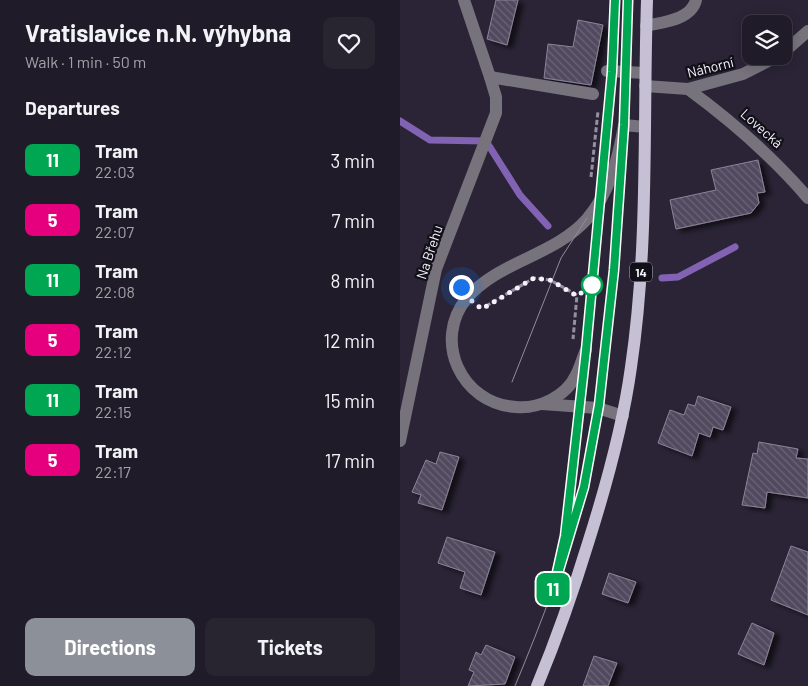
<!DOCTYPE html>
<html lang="en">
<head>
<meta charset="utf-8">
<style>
	body { margin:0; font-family:Barlow,sans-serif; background:#282430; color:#f1f3f6; height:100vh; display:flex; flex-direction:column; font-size:19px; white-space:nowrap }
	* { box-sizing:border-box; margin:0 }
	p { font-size:16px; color:#a2a1a8 }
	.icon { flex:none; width:28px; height:28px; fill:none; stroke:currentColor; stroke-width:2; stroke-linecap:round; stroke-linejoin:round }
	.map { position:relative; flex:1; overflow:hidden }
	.panel { display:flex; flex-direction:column; background:#201b28; width:400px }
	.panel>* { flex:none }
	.badge { padding:0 10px; border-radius:8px; font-size:18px; line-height:32px }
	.tools { position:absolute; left:342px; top:15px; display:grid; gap:10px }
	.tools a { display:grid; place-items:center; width:50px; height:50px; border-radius:10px; background:#201b28; box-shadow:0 2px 12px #0003,0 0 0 1px #3d3945; font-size:25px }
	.you { position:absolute; width:25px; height:25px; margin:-12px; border:4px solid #fff; border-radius:50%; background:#1a73e8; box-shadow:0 0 0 8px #1a73e833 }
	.map>.badge { position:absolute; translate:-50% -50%; box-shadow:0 0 0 2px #fff }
	h2 { padding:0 25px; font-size:19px; line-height:45px }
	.round { display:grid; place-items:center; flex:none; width:52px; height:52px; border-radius:10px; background:#282430 }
	.head { display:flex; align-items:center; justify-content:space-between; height:85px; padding:0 25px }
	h1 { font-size:24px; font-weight:700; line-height:38px }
	.primary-button { display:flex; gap:10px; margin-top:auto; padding:10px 25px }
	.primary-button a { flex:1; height:58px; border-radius:10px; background:#8c9099; color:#fff; font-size:20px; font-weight:700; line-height:58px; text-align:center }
	.primary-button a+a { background:#282430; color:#f1f3f6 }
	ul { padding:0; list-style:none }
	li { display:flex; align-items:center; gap:15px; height:60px; padding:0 25px }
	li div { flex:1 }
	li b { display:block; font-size:19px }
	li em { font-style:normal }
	li .badge { min-width:55px; font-weight:700; text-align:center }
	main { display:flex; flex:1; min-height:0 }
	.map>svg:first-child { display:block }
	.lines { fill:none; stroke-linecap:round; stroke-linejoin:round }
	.stream { stroke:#8263b3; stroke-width:7 }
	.building { fill:url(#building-back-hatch); stroke:#8b849a; filter:url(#shadow) }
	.path { stroke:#95909f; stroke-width:3; stroke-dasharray:5 2.5; stroke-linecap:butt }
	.minor { stroke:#76737d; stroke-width:12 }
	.major { stroke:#c6c0d4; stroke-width:12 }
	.tram { stroke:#918c9b; stroke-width:1 }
	.line-casing { stroke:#fff; stroke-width:11 }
	.line { stroke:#00a651; stroke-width:8 }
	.walk { stroke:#f5f1fd; stroke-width:5; stroke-dasharray:0 9 }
	.stop-dot { fill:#fff; stroke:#00a651; stroke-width:2.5 }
	.labels { text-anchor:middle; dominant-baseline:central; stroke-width:4.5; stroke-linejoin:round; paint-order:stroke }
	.shield { fill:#110f17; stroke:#b1adb8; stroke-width:1 }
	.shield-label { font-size:12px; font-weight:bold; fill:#f5f1fd }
	.street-label { font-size:14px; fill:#f5f1fd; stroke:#110f17 }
</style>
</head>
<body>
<main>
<section class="panel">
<div class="head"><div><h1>Vratislavice n.N. výhybna</h1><p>Walk · 1 min · 50 m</p></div><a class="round"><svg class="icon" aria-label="heart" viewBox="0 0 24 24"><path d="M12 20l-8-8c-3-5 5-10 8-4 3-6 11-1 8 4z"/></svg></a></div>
<h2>Departures</h2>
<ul>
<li><span class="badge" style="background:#00a651;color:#fff">11</span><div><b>Tram</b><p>22:03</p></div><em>3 min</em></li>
<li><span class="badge" style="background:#e6007e;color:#fff">5</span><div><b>Tram</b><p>22:07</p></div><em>7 min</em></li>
<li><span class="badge" style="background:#00a651;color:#fff">11</span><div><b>Tram</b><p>22:08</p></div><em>8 min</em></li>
<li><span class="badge" style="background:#e6007e;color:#fff">5</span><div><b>Tram</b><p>22:12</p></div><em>12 min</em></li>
<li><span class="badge" style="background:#00a651;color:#fff">11</span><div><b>Tram</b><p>22:15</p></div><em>15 min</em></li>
<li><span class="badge" style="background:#e6007e;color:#fff">5</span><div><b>Tram</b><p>22:17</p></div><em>17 min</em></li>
</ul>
<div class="primary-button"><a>Directions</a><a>Tickets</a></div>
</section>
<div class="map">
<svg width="408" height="686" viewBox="0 0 408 686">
	<defs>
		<pattern id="building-back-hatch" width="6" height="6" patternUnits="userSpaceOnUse" patternTransform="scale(1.25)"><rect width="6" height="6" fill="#514a5e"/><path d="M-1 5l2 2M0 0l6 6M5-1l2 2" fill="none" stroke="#6b6576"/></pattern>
		<filter id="shadow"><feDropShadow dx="5.5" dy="3" stdDeviation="2.5" flood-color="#0009"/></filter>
	</defs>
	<rect width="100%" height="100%" fill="#2a2436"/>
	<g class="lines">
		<g class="stream">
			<path d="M0 121 30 140 86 141 120 195 148 226"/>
			<path d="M262 278 278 277 335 247"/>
		</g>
	</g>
	<g class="building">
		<path d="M96 0H118L107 45 87 39Z"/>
		<path d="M178 20 203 25 191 85 144 78 148 44 173 47Z"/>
		<path d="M358 160 365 192 357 193 359 203 351 213 276 229 270 200 316 190 311 170Z"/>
		<path d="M298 396 331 407 323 430 313 427 310 437 299 433 292 456 258 443 270 410 284 415 288 404 295 406Z"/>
		<path d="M359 442 398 449 396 458 408 459V498L367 492 365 508 342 505 353 453 357 454Z"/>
		<path d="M40 452 59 457 42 510 18 503 21 495 12 492 26 460 36 464Z"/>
		<path d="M47 537 95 552 81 595 60 588 65 572 38 563Z"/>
		<path d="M391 546 408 552V615L371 600Z"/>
		<path d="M209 573 236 582 228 603 202 594Z"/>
		<path d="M352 623 374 633 364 665 338 654Z"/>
		<path d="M86 645 115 657 105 684 68 686 74 672 69 670 76 652 81 655Z"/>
		<path d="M194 656 217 663 208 686H183Z"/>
	</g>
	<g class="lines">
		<g class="path">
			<path d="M191 177 198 111"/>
			<path d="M86 306 134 278 150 280 177 295 173 339"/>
		</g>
		<g class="minor">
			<path d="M246 26C263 22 291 20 296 0"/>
			<path d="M384 52 408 31"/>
			<path d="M207 71 245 73"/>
			<path d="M90 77 193 94"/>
			<path d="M245 86 288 89 343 74 378 56"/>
			<path d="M288 89C333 122 372 156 408 198"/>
			<path d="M186 350C182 359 180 368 176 375 166 397 138 409 116 407 61 404 32 340 67 298 99 261 154 256 187 219 210 192 218 159 224 125L245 127"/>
			<path d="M142 404 198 408 223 416"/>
			<path d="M0 441 36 269 96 113V97L90 77 64 0"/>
		</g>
		<path class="major" d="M137 686C157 638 174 589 189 540 207 483 223 426 231 367 249 246 243 122 247 0"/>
		<g class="tram">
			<path d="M112 382 161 258 187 218"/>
			<path d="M165 536 213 71 215 0"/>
			<path d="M115 686C142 621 168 554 184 486 194 440 200 394 205 347 219 232 225 116 228 0"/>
		</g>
	</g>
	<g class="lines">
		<g class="line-casing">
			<path id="line" d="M215 0 212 72 186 350 165 536 153 590 184 487 199 405 214 270 224 125 228 0"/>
		</g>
		<use href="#line" class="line"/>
		<path class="walk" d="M61 287 68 298 82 309 134 278 150 280 177 296 192 285"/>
	</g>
	<circle class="stop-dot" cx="192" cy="285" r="10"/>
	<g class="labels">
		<rect class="shield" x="230" y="262.5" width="22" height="19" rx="4"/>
		<g class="shield-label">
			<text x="241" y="272">14</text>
		</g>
		<g class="street-label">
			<text transform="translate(310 67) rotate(-14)">Náhorní</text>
			<text transform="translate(362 128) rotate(42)">Lovecká</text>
			<text transform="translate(29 252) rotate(-72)">Na Břehu</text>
		</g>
	</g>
</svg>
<div class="tools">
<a><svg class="icon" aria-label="layers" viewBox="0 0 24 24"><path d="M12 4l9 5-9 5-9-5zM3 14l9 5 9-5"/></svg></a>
</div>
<div class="you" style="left:61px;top:287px"></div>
<b class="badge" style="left:153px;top:589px;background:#00a651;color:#fff">11</b>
</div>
</main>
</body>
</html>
